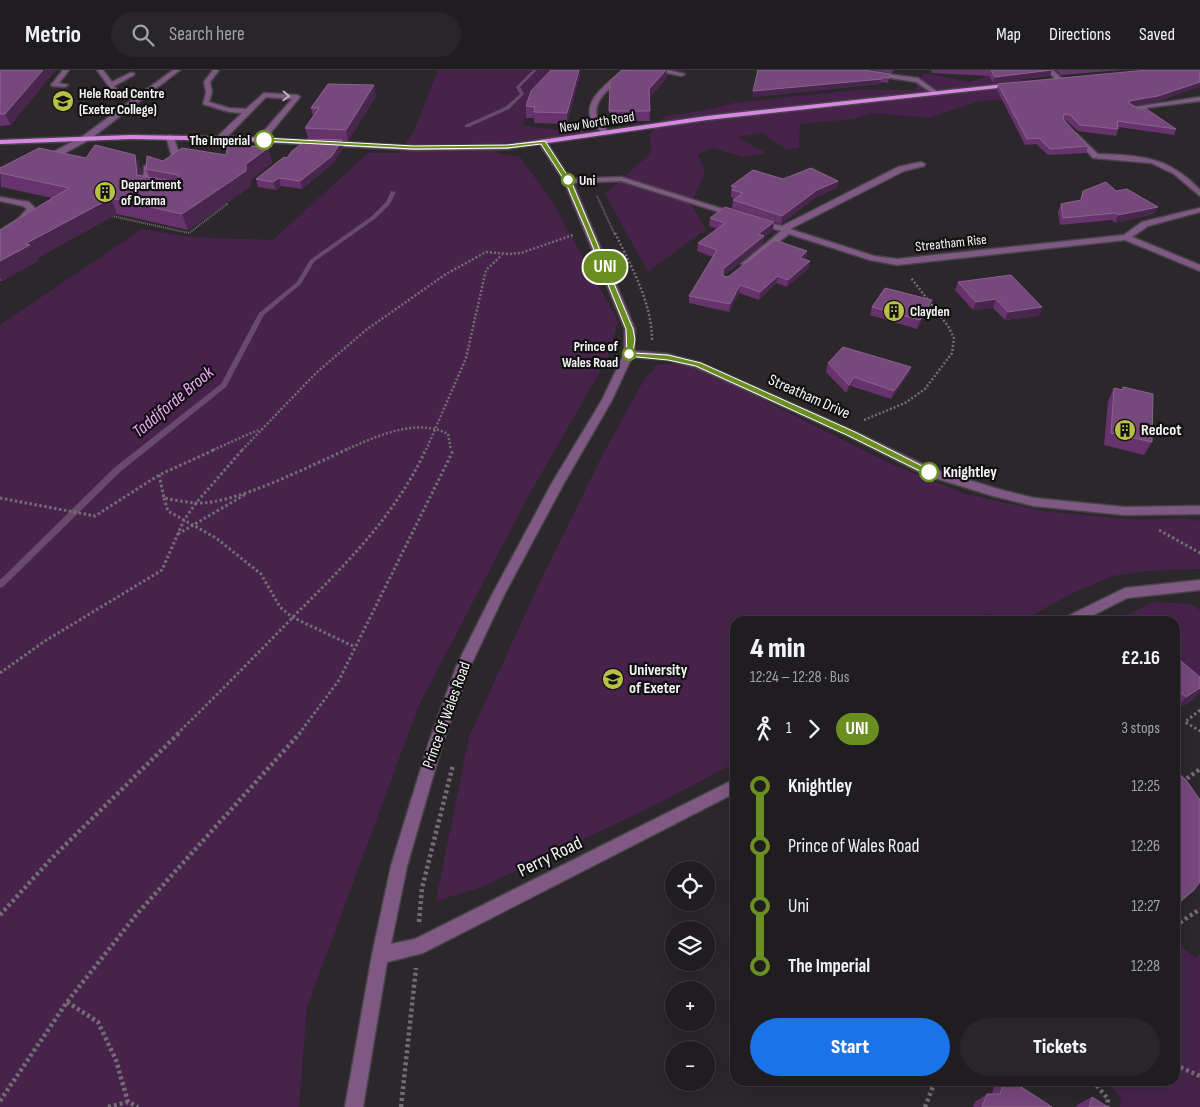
<!DOCTYPE html>
<html lang="en">
<head>
<meta charset="utf-8">
<style>
	body { margin:0; font-family:"Sofia Sans Condensed",sans-serif; background:#282629; color:#f1f3f6; height:100vh; display:flex; flex-direction:column; font-size:19px; white-space:nowrap }
	* { box-sizing:border-box; margin:0 }
	p { font-size:16px; color:#a2a2a5 }
	.icon { flex:none; width:28px; height:28px; fill:none; stroke:currentColor; stroke-width:2; stroke-linecap:round; stroke-linejoin:round }
	.map { position:relative; flex:1; overflow:hidden }
	.side { position:absolute; left:730px; top:546px; width:450px; height:470px; display:flex; flex-direction:column; background:#201d20; border-radius:15px; box-shadow:0 5px 20px #0002,0 0 0 1px #3d3b3e }
	.side>* { flex:none }
	.badge { padding:0 10px; border-radius:16px; font-size:18px; line-height:32px }
	.buttons { position:absolute; left:665px; top:791px; display:grid; gap:10px }
	.buttons a { display:grid; place-items:center; width:50px; height:50px; border-radius:50%; background:#201d20; box-shadow:0 5px 20px #0002,0 0 0 1px #3d3b3e; font-size:25px }
	.map>.badge { position:absolute; translate:-50% -50%; box-shadow:0 0 0 2px #fff }
	.legs { display:flex; align-items:center; gap:8px; height:55px; padding:0 20px; font-size:16px }
	.legs p { margin-inline-start:auto }
	.summary { display:flex; align-items:center; justify-content:space-between; height:85px; padding:0 20px }
	h1 { font-size:28px; font-weight:800; line-height:38px }
	.cta { display:flex; gap:10px; margin-top:auto; padding:10px 20px }
	.cta a { flex:1; height:58px; border-radius:30px; background:#1a73e8; color:#fff; font-size:20px; font-weight:800; line-height:58px; text-align:center }
	.cta a+a { background:#282629; color:#f1f3f6 }
	ul { padding:0 20px; list-style:none }
	li { display:flex; align-items:center; gap:18px; height:60px; font-size:19px }
	li i { display:grid; place-items:center; width:8px; height:100%; margin:0 6px; background:currentColor }
	li i::after { content:''; width:12px; height:12px; margin:-6px; border:4px solid; border-radius:50%; background:#201d20 }
	li p { margin-inline-start:auto }
	li:first-child i { background:linear-gradient(#0000 50%,currentColor 0) }
	li:last-child i { background:linear-gradient(currentColor 50%,#0000 0) }
	header { display:flex; align-items:center; gap:30px; box-sizing:border-box; height:70px; padding:0 25px; background:#201d20; border-bottom:1px solid #3d3b3e }
	header strong { font-size:24px }
	nav { display:flex; gap:28px; margin-inline-start:auto; font-size:18px }
	.search { width:350px; height:45px; background:#282629; display:flex; align-items:center; gap:12px; box-sizing:border-box; padding:0 18px; border-radius:28px; color:#a2a2a5; font-size:19px }
	.map>svg:first-child { display:block }
	.green { fill:#47234c }
	.lines { fill:none; stroke-linecap:round; stroke-linejoin:round }
	.stream { fill:#684b6c; fill-rule:evenodd }
	.minor-casing { stroke:#474448; stroke-width:3 }
	.major-casing { stroke:#474448; stroke-width:3 }
	.path-far3 { stroke:#726e72; stroke-width:2; stroke-dasharray:1 1; stroke-linecap:butt }
	.path-far2 { stroke:#726e72; stroke-width:2.5; stroke-dasharray:2 2; stroke-linecap:butt }
	.path-far1 { stroke:#726e72; stroke-width:3; stroke-dasharray:2.5 2.5; stroke-linecap:butt }
	.path { stroke:#726e72; stroke-width:4.5; stroke-dasharray:3 3; stroke-linecap:butt }
	.minor { fill:#7f5984; fill-rule:evenodd }
	.major { fill:#d787e1; fill-rule:evenodd }
	.wall { fill:#67336d }
	.shaded-wall { fill:#48264d }
	.building { fill:#76487c; stroke:#8a638f }
	.oneway { stroke:#c0aec3 }
	.line-1 { fill:#6b8e23; stroke:#fff }
	.stop-1-dot { fill:#fff; stroke:#6b8e23; stroke-width:2.5 }
	.labels { text-anchor:middle; dominant-baseline:central; stroke-width:4.5; stroke-linejoin:round; paint-order:stroke }
	.far-poi-label { font-size:14px; font-weight:bold; fill:#f6f4f7; stroke:#121112; text-anchor:start }
	.far-street-label { font-size:14px; fill:#f6f4f7; stroke:#121112 }
	.far-stop-label { font-size:14px; font-weight:bold; fill:#f6f4f7; stroke:#121112; text-anchor:end }
	.street-label { font-size:16px; fill:#f6f4f7; stroke:#121112 }
	.poi-label { font-size:16px; font-weight:bold; fill:#f6f4f7; stroke:#121112; text-anchor:start }
	.stop-label { font-size:16px; font-weight:bold; fill:#f6f4f7; stroke:#121112; text-anchor:start }
	.water-label { font-size:18px; font-style:italic; fill:#f5a6ff; stroke:#121112 }
	.near-street-label { font-size:19px; fill:#f6f4f7; stroke:#121112 }
</style>
</head>
<body>
<header>
<strong>Metrio</strong>
<div class="search"><svg class="icon" aria-label="search" viewBox="0 0 24 24"><circle cx="10" cy="10" r="6"/><path d="M15 15l6 6"/></svg>Search here</div>
<nav><a>Map</a><a>Directions</a><a>Saved</a></nav>
</header>
<div class="map">
<svg width="1200" height="1037" viewBox="0 0 1200 1037">
	<rect width="100%" height="100%" fill="#2b272b"/>
	<g class="green">
		<path d="M438 0H558L530 29 523 55C535 57 552 62 565 58 577 54 573 52 588 53L590 60 573 65 503 73 497 83 520 87 552 131 618 251 608 288 529 425 419 635 307 937 299 1037H0V255L142 159 188 167 273 170 368 83H399L413 63Z"/>
		<path d="M923 3 969 12 997 3 1022 8 1034 20 1010 30 980 31 929 48 872 43 853 49 800 54 799 78 787 80 762 63 738 67 766 83 742 87 714 78 698 84 705 103 691 134 706 159 648 202 605 124 651 83 650 64 665 46 702 41 734 33 855 20H915Z"/>
		<path d="M685 293 704 300 895 396 966 424 1043 441 1137 450 1184 448 1200 451V499L1145 501 1113 506 1076 521 1022 551H1006L989 543 973 551H735V693L651 737 482 817 436 831 469 667 539 514 604 382 644 310 657 295Z"/>
		<path d="M1153 532 1190 534 1200 540V607L1175 586V551H1134L1127 545Z"/>
		<path d="M1175 872 1196 888 1200 884V1037H1120L1121 1029 1107 1011H1175Z"/>
	</g>
	<g class="lines">
		<g class="stream">
			<path d="M533 0H537L520 17 524 24 509 39 469 57H465V55L505 37 520 24 516 17Z"/>
			<path d="M391 121 396 122 390 134 376 148 314 192 301 214 264 245 226 317 120 402 3 517 0 518V510L114 398 221 314 259 243 297 212 310 190 372 146 386 132Z"/>
		</g>
		<g class="minor-casing">
			<g id="minor">
				<path d="M63 0H69L59 13 68 15 65 17 52 16 51 15Z"/>
				<path d="M97 0H103L112 12 130 3H134V5L114 16 117 20 136 27 173 0H180L89 70 48 92H42V88L83 66 132 30 113 22Z"/>
				<path d="M213 0H219L210 12 212 22 209 32 229 38 246 39 264 23 297 25 300 27 263 72 256 70 292 29 266 27 223 71H217V67L242 43 229 42 203 34 206 22 204 12Z"/>
				<path d="M623 0H630C618 13 589 28 598 50 600 54 606 58 609 62L603 63C599 60 594 55 592 51 581 30 610 12 623 0Z"/>
				<path d="M652 0H668L685 4 682 6Z"/>
				<path d="M840 0H857L918 8 940 24 935 25 916 12Z"/>
				<path d="M1046 0H1053L1062 9 1057 10Z"/>
				<path d="M1200 27V31L1137 39 1141 43 1138 45 1128 38Z"/>
				<path d="M1077 64 1098 84C1141 85 1169 87 1200 120V126L1174 104 1151 93 1093 88 1073 66Z"/>
				<path d="M170 65 174 67 180 88 169 96 151 100 150 115 156 118 152 120 143 119 144 96 164 93 172 87 166 67Z"/>
				<path d="M540 71H546L570 109 621 107 742 145 735 147 621 111 573 113 635 259 634 281 668 284 701 293 856 362 933 399 998 419 1034 428 1124 437 1200 436V444L1124 445 1034 436 993 426 925 405 848 366 695 297 668 290 632 287 612 330 564 413 504 525 470 597 443 672 407 796 391 874 415 869 735 709V723L423 883 387 892 363 1037H345L372 885 391 796 429 672 456 597 492 525 552 413 602 330 624 284 625 259 564 111 539 73Z"/>
				<path d="M921 92 925 94 924 96 904 101 790 159 874 186 897 189 1124 165 1142 152 1200 138V142L1148 156 1132 167 1200 195V201L1125 170 897 195 870 190 789 164 748 196 741 194 781 161 754 153V149L782 156 898 97Z"/>
				<path d="M0 127 29 132 35 138 25 152 0 166V161L19 148 27 139 23 136 0 131Z"/>
				<path d="M1200 510V520L1127 528 1082 551H1065L1066 547 1125 518Z"/>
			</g>
		</g>
		<g class="major-casing">
			<path id="major" d="M1014 13 1017 15 1016 16 707 50 507 79 414 80 245 71 130 69 0 74V70L130 65 245 67 414 76 507 75 707 46Z"/>
		</g>
		<g class="path-far3">
			<path d="M597 126 615 165"/>
			<path d="M112 146 189 163 227 134 222 133"/>
		</g>
		<g class="path-far2">
			<path d="M615 163C631 196 652 233 652 270"/>
			<path d="M864 350 905 333 925 319 952 283 954 268 948 256 911 208"/>
			<path d="M213 380 258 360"/>
			<path d="M242 380 316 303 366 260 446 204 486 182 509 184 521 183 573 165"/>
			<path d="M345 380C376 367 415 347 448 364L451 380"/>
			<path d="M426 380 466 288 486 200 502 185"/>
		</g>
		<g class="path-far1">
			<path d="M159 405 164 428C174 430 185 432 195 433 235 435 309 396 348 379"/>
			<path d="M0 428 95 446 159 405 216 379"/>
			<path d="M164 428 168 441 216 468 261 504 280 537 292 547 355 577"/>
			<path d="M1159 460 1200 483"/>
			<path d="M178 464 246 424"/>
			<path d="M0 603 45 571 162 500 184 450 196 433 243 379"/>
			<path d="M1200 640 1185 652 1200 661"/>
			<path d="M177 664C217 625 256 585 295 545 345 495 396 445 426 379"/>
			<path d="M299 664 339 610 452 383 451 379"/>
		</g>
		<g class="path">
			<path d="M1182 712 1200 699"/>
			<path d="M0 845 51 789 179 663"/>
			<path d="M419 852 422 818 453 695"/>
			<path d="M1175 856 1200 839"/>
			<path d="M67 932 98 952 116 990 128 1032 138 1037"/>
			<path d="M1175 995 1200 1006"/>
			<path d="M1093 1011 1108 1029 1107 1037"/>
			<path d="M0 1031 67 932 136 845 300 663"/>
			<path d="M108 1037 128 1032"/>
			<path d="M401 1037 416 898"/>
			<path d="M925 1037 935 1011"/>
		</g>
		<use href="#minor" class="minor"/>
		<use href="#major" class="major"/>
	</g>
	<g class="wall">
		<path d="M0 0 11 55 0 56Z"/>
		<path d="M871 0H893L892 3Z"/>
		<path d="M931 0H1052L1050 6 993 12 989 6 932 3Z"/>
		<path d="M1056 0H1121L1061 5Z"/>
		<path d="M631 1 667 5 665 10 649 28 650 51H609L610 11Z"/>
		<path d="M890 4 888 13 881 12 880 14 752 27Z"/>
		<path d="M580 5 567 54 534 53V48H526V36Z"/>
		<path d="M998 14 1156 32 1133 36 1140 40 1176 59 1174 65 1118 57V59L1116 66 1078 61 1067 51 1064 50 1088 76 1086 83 1048 85 1036 74 1025 75 997 20Z"/>
		<path d="M376 26 348 71 308 68 305 58 313 46 311 38Z"/>
		<path d="M268 78 272 93 251 110V116L188 160 117 144 37 188 38 191 2 211H0V160L52 128 1 117 0 98 86 88 135 85 141 100 142 106 149 107 146 99 163 91 226 85Z"/>
		<path d="M343 78 333 93 302 119 281 116 276 120 258 117 256 109 287 88Z"/>
		<path d="M783 109 838 111 837 118 816 127 781 154 732 138 733 130 735 129 731 127V116Z"/>
		<path d="M1083 121H1116L1154 144 1115 153 1112 150 1060 155 1058 142 1061 134 1080 130Z"/>
		<path d="M710 148 773 160 764 167 763 174 723 206 728 207 807 181 806 189 805 190 810 191 808 199 787 217 776 213 759 230 739 223 729 242 689 233V226L713 187 697 181 698 173 718 159 709 156Z"/>
		<path d="M958 212 1042 237 1039 246 1005 250 993 238 973 240 955 220Z"/>
		<path d="M872 237 929 239 917 259 870 245Z"/>
		<path d="M828 293 911 297 908 305 891 329 851 316 846 323 826 302Z"/>
		<path d="M1123 317 1152 372 1144 385 1104 375 1108 331 1114 318 1122 320Z"/>
		<path d="M1175 586 1194 629 1175 641Z"/>
		<path d="M1175 700 1194 820 1175 836Z"/>
		<path d="M1002 1011H1012L1052 1037H973L975 1032 987 1024H992L994 1017Z"/>
		<path d="M1092 1027 1108 1037H1076L1077 1035Z"/>
	</g>
	<g class="shaded-wall">
		<path d="M43 0H56L11 55 5 44Z"/>
		<path d="M579 0H580V5L567 54V43Z"/>
		<path d="M666 0H667L665 10 648 29 649 19Z"/>
		<path d="M1052 0 1050 6 993 12 995 7Z"/>
		<path d="M882 7 880 14 752 27 753 21Z"/>
		<path d="M1200 12V17L1156 32 1126 37 1129 31Z"/>
		<path d="M374 15 376 26 348 71 346 60Z"/>
		<path d="M342 70 343 78 333 93 302 119 300 111Z"/>
		<path d="M268 78 272 93 251 110V116L188 160 182 144Z"/>
		<path d="M135 85 141 100 143 121 137 105Z"/>
		<path d="M279 108 281 116 276 120 273 112Z"/>
		<path d="M838 111 837 118 816 127 781 154 782 146 817 120Z"/>
		<path d="M111 128 117 144 37 188 38 191 2 211 0 207V191L25 174Z"/>
		<path d="M1158 137 1154 144 1115 153 1118 145Z"/>
		<path d="M774 152 773 160 764 167 763 174 722 207 723 199 758 164Z"/>
		<path d="M807 181 806 189 798 195 800 188Z"/>
		<path d="M810 191 808 199 787 217 788 210Z"/>
		<path d="M778 206 776 213 759 230 760 222Z"/>
		<path d="M740 215 739 223 729 242 730 234Z"/>
		<path d="M996 229 993 238 973 240 976 232Z"/>
		<path d="M932 230 929 239 917 259 920 250Z"/>
		<path d="M1042 237 1039 246 1005 250 1008 242Z"/>
		<path d="M911 297 908 305 891 329 894 321Z"/>
		<path d="M854 307 851 316 846 323 849 315Z"/>
		<path d="M1200 618V622L1194 629 1175 641V640L1186 627Z"/>
	</g>
	<g class="building">
		<path d="M0 0H43L5 44H0Z"/>
		<path d="M551 0H579L567 43 534 42 535 37 526 36 531 21Z"/>
		<path d="M622 0 631 1 632 0H666L649 19 650 41H609L610 11Z"/>
		<path d="M758 0H863L890 4 889 8 882 7V9L753 21Z"/>
		<path d="M991 0H1052L995 7Z"/>
		<path d="M1147 0H1200V12L1158 26 1129 31V33L1140 40 1145 38 1176 59 1117 51 1118 59 1080 55 1070 45 1064 44 1063 49 1088 76 1050 79 1039 68 1027 69 998 14Z"/>
		<path d="M328 14 374 15 346 60 305 58 319 38H311Z"/>
		<path d="M308 69 342 70 332 86 300 111 279 108 273 112 256 109 284 87 287 88 292 81Z"/>
		<path d="M228 73 268 78 246 94V101L182 144 111 128 25 174 30 175 0 191V160L69 118 0 103V98L39 78 86 88 95 75 135 85 137 105 177 112 179 110 178 105 146 99 147 86 163 91 182 78 226 85Z"/>
		<path d="M811 98 838 111 817 120 782 146 733 130 743 123 732 120 736 117 731 116 753 100 783 109Z"/>
		<path d="M1106 112 1116 121 1127 119 1158 137 1118 145 1115 143 1063 148 1061 134 1081 130 1083 121Z"/>
		<path d="M725 137 774 152 758 164 764 166 723 199V206L728 207 775 170 807 181 800 188 810 191 788 210 778 206 760 222 740 215 730 234 689 226 717 180 698 173 725 153 710 148Z"/>
		<path d="M1011 205 1042 237 1008 242 996 229 976 232 958 212Z"/>
		<path d="M885 218 932 230 920 250 872 237Z"/>
		<path d="M843 277 911 297 894 321 854 307 849 315 828 293Z"/>
		<path d="M1123 317 1153 324 1152 372 1111 363 1114 318 1123 320Z"/>
		<path d="M1175 586 1200 607V618L1186 627 1175 618Z"/>
		<path d="M1175 700 1186 710 1200 730V812L1194 820 1181 831 1175 832Z"/>
		<path d="M1005 1011H1012L1052 1037H982L987 1024H1000Z"/>
		<path d="M1092 1027 1108 1037H1089Z"/>
	</g>
	<defs><path id="oneway-chevron" d="M-2-3.5L2.5 0L-2 3.5" fill="none" stroke-width="1.6" stroke-linecap="round" stroke-linejoin="round" transform="scale(1.25)"/></defs>
	<use class="oneway" href="#oneway-chevron" transform="translate(286 26) rotate(3)"/>
	<path class="line-1" d="M264 68 414 76 507 75 545 71 571 111 633 259 635 269 633 283 668 285 701 293 855 362 934 402 929 405 926 404 849 366 696 296 668 290 627 286 626 259 586 160 565 111 541 74 507 78 414 79 262 71Z"/>
	<defs>
		<g id="university-disc" transform="scale(1.125)"><circle r="9.5" fill="#b8c146" stroke="#121112"/><path d="M0-5L7-2L0 1L-7-2ZM-4 1L0 2.5L4 1V4Q0 6-4 4Z" fill="#111"/></g>
		<g id="building-disc" transform="scale(1.125)"><circle r="9.5" fill="#b8c146" stroke="#121112"/><path d="M-4-6H4V6H1V3H-1V6H-4ZM-2.5-4.3h1.7v1.8h-1.7ZM.8-4.3h1.7v1.8H.8ZM-2.5-1h1.7V.8h-1.7ZM.8-1h1.7V.8H.8Z" fill="#111"/></g>
	</defs>
	<g fill-rule="evenodd">
		<use href="#university-disc" x="63" y="31"/>
		<use href="#building-disc" x="105" y="122"/>
		<use href="#building-disc" x="894" y="241"/>
		<use href="#building-disc" x="1125" y="360"/>
		<use href="#university-disc" x="613" y="609"/>
	</g>
	<g class="stop-1-dot">
		<circle cx="264" cy="70" r="9"/>
		<circle cx="568" cy="110" r="6"/>
		<circle cx="629" cy="284" r="6"/>
		<circle cx="929" cy="402" r="9"/>
	</g>
	<g class="labels">
		<g class="far-poi-label">
			<text x="79" y="23">Hele Road Centre<tspan x="79" dy="16">(Exeter College)</tspan></text>
			<text x="121" y="114">Department<tspan x="121" dy="16">of Drama</tspan></text>
			<text x="910" y="241">Clayden</text>
		</g>
		<g class="far-street-label">
			<text transform="translate(597 52) rotate(-9)">New North Road</text>
			<text transform="translate(951 173) rotate(-6)">Streatham Rise</text>
		</g>
		<g class="far-stop-label">
			<text x="250" y="70">The Imperial</text>
			<text x="579" y="110" text-anchor="start">Uni</text>
			<text x="618" y="276">Prince of<tspan x="618" dy="16">Wales Road</tspan></text>
		</g>
		<g class="street-label">
			<text transform="translate(809 327) rotate(24)">Streatham Drive</text>
			<text transform="translate(447 645) rotate(-70)">Prince Of Wales Road</text>
		</g>
		<g class="poi-label">
			<text x="1141" y="360">Redcot</text>
			<text x="629" y="600">University<tspan x="629" dy="18">of Exeter</tspan></text>
		</g>
		<g class="stop-label">
			<text x="943" y="402">Knightley</text>
		</g>
		<g class="water-label">
			<text transform="translate(173 332) rotate(-40)">Taddiforde Brook</text>
		</g>
		<g class="near-street-label">
			<text transform="translate(550 787) rotate(-26)">Perry Road</text>
		</g>
	</g>
</svg>
<div class="buttons">
<a><svg class="icon" aria-label="locate" viewBox="0 0 24 24"><circle cx="12" cy="12" r="6"/><path d="M12 2v4M12 18v4M2 12h4M18 12h4"/></svg></a>
<a><svg class="icon" aria-label="layers" viewBox="0 0 24 24"><path d="M12 4l9 5-9 5-9-5zM3 14l9 5 9-5"/></svg></a>
<a>+</a>
<a>−</a>
</div>
<b class="badge" style="left:605px;top:197px;background:#6b8e23;color:#fff">UNI</b>
<section class="side">
<div class="summary"><div><h1>4 min</h1><p>12:24 – 12:28 · Bus</p></div><b>£2.16</b></div>
<div class="legs"><svg class="icon" aria-label="walk" viewBox="0 0 24 24"><circle cx="13" cy="4" r="2"/><path d="M13 8l-2 6 4 7M11 14l-3 7M7 12l3-4h3l4 4"/></svg>1<svg class="icon" aria-label="forward" viewBox="0 0 24 24"><path d="M9 5l7 7-7 7"/></svg><b class="badge" style="background:#6b8e23;color:#fff">UNI</b><p>3 stops</p></div>
<ul>
<li><i style="color:#6b8e23"></i><b>Knightley</b><p>12:25</p></li>
<li><i style="color:#6b8e23"></i><span>Prince of Wales Road</span><p>12:26</p></li>
<li><i style="color:#6b8e23"></i><span>Uni</span><p>12:27</p></li>
<li><i style="color:#6b8e23"></i><b>The Imperial</b><p>12:28</p></li>
</ul>
<div class="cta"><a>Start</a><a>Tickets</a></div>
</section>
</div>
</body>
</html>
